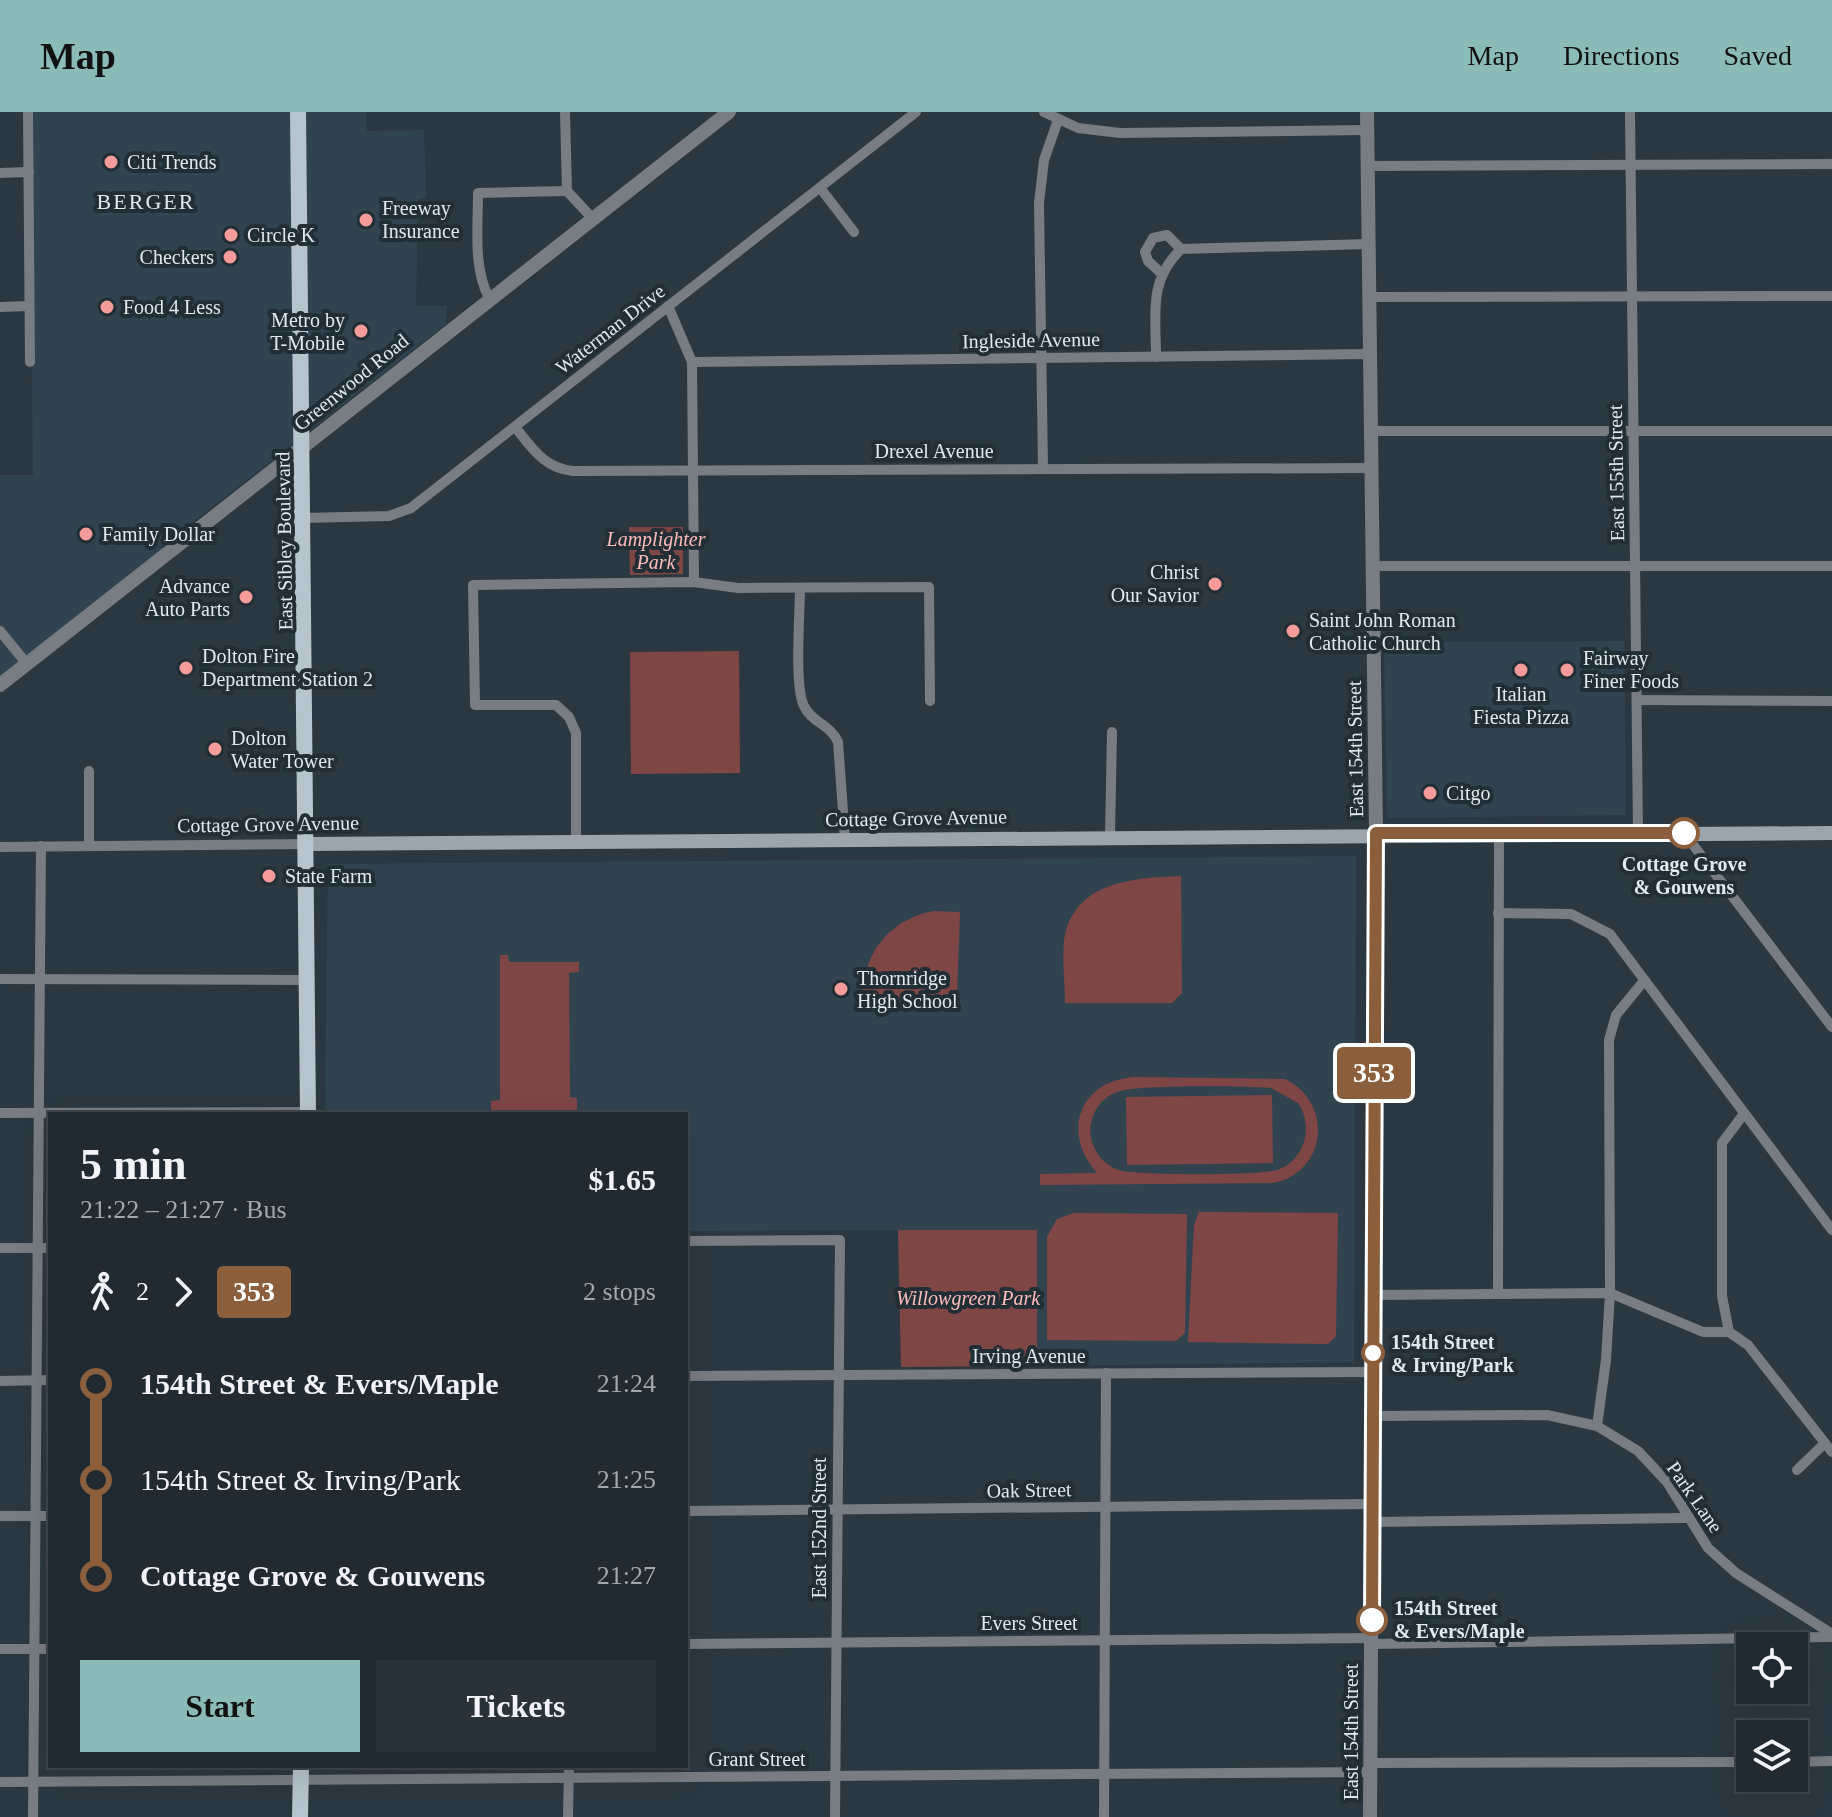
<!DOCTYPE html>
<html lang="en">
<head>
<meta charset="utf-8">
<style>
	body { margin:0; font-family:"Times New Roman",serif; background:#293239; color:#f1f3f6; height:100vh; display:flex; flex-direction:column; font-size:30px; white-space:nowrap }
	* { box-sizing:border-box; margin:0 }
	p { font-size:26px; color:#a2a7ab }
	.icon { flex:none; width:44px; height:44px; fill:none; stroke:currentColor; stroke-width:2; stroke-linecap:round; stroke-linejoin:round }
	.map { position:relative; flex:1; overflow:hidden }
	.details { position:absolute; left:48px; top:1000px; width:640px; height:656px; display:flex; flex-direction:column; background:#212a31; border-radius:0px; box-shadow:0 8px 32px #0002,0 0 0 2px #3e464d }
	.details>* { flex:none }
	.badge { padding:0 16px; border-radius:6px; font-size:28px; line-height:52px }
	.buttons { position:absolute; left:1736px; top:1520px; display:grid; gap:16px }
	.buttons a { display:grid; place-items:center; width:72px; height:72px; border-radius:0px; background:#212a31; box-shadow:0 8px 32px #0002,0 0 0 2px #3e464d; font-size:40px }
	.map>.badge { position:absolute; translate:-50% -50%; box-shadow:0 0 0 4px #fff }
	.legs { display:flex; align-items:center; gap:12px; height:88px; padding:0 32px; font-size:26px }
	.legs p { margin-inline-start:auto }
	.headline { display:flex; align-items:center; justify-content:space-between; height:136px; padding:0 32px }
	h1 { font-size:44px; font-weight:700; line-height:60px }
	.button { display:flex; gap:16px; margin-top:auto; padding:16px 32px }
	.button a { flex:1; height:92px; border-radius:0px; background:#8bbbb9; color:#111; font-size:32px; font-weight:700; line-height:92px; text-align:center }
	.button a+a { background:#293239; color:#f1f3f6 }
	ul { padding:0 32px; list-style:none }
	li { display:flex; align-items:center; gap:28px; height:96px; font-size:30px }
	li i { display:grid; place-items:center; width:12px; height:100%; margin:0 10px; background:currentColor }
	li i::after { content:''; width:20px; height:20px; margin:-10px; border:6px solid; border-radius:50%; background:#212a31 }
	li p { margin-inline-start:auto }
	li:first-child i { background:linear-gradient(#0000 50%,currentColor 0) }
	li:last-child i { background:linear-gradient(currentColor 50%,#0000 0) }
	header { display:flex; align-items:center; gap:48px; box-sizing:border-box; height:112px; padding:0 40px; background:#8bbbb9; color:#111 }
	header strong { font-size:38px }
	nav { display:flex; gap:44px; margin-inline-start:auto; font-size:28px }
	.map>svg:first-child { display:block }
	.built { fill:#324350 }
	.green { fill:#7f4646; fill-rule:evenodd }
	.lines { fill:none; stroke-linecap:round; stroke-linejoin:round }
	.minor { stroke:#777d82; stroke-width:10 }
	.tertiary { stroke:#777d82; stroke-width:14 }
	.secondary { stroke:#9ca5ac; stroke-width:14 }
	.primary { stroke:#b7c4cd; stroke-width:16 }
	.line-1-casing { stroke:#fff; stroke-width:18 }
	.line-1 { stroke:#8b5e3c; stroke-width:12 }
	.poi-dot { fill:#f59b99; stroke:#222e36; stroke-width:3 }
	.stop-1-dot { fill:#fff; stroke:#8b5e3c; stroke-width:4 }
	.labels { text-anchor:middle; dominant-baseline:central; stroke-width:8; stroke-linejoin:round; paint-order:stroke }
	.poi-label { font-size:20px; fill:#e1e9ee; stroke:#222e36; text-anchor:start }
	.street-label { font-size:20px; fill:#e1e9ee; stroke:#222e36 }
	.park-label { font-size:20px; font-style:italic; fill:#fdbbb9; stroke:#222e36 }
	.stop-label { font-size:20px; font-weight:bold; fill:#e1e9ee; stroke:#222e36; text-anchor:start }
	.neighbourhood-label { font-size:22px; letter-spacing:2px; fill:#e1e9ee; stroke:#222e36 }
</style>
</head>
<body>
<header>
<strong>Map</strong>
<nav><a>Map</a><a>Directions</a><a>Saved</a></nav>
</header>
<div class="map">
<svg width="1832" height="1705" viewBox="0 0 1832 1705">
	<rect width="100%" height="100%" fill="#2c3841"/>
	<g class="built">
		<path d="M29 0H366L367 19 424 18 426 86 418 87 416 194H447L446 212 161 435 168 441 0 573V363H33Z"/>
		<path d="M1624 529 1626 703 1387 706 1384 530Z"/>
		<path d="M1356 744 1354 1250 1037 1254 1036 1118 686 1119V1002H325L328 752Z"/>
	</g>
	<g class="green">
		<path d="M629 415H683V462L630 463Z"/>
		<path d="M739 539 740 661 631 662 630 540Z"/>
		<path d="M1181 764 1182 881 1172 891H1065C1065 871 1062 848 1064 829 1073 769 1133 766 1181 764Z"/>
		<path d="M933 799 960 800 957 884 948 895 860 894C863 845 883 810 933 799Z"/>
		<path d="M500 843H508L509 850H579V860L569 861 570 985 577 986V999H491V989L500 988Z"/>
		<path d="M1134 965 1285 967C1333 990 1328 1059 1274 1071L1040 1073V1062L1097 1061C1061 1021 1079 969 1134 965ZM1271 976 1298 991C1314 1014 1305 1049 1277 1058 1257 1064 1145 1063 1122 1059 1107 1055 1097 1045 1092 1030 1086 1010 1097 987 1117 980 1137 972 1245 974 1271 976Z"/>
		<path d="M1272 983 1273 1051 1127 1053 1126 985Z"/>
		<path d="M1199 1100 1338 1101 1336 1224 1328 1232 1188 1230 1194 1113Z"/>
		<path d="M1074 1101 1187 1102 1185 1221 1176 1229 1047 1228V1125L1057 1107Z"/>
		<path d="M898 1118H1037V1254L901 1255Z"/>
	</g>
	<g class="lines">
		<g class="minor">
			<path d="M28 0 30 250"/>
			<path d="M565 0 567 79 594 108"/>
			<path d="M1044 0 1078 16 1120 21 1367 18"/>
			<path d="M1630 0 1638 721"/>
			<path d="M1368 54 1832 52"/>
			<path d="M0 61 29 60"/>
			<path d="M821 77 854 120"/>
			<path d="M1161 161 1148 149 1145 140 1153 126 1167 123 1181 137"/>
			<path d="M1369 185 1832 184"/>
			<path d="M489 186C473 156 478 115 478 81L567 79"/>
			<path d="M668 194 692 250 694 470"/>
			<path d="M0 195 29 194"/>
			<path d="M1156 245C1156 202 1148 169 1181 137L1369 132"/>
			<path d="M692 250 1370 242"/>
			<path d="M515 315C532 336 544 356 573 359L1371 356"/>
			<path d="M1371 319H1832"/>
			<path d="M1043 356 1039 91 1044 48 1058 8"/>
			<path d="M304 406 389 404 411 396 916 0"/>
			<path d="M1373 454H1832"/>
			<path d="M800 476C800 501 794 575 804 594 811 610 831 613 838 630L845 727"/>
			<path d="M0 519 27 552"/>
			<path d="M208 548H306"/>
			<path d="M1637 588 1832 589"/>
			<path d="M1684 721 1832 915"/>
			<path d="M1110 724 1112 620"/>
			<path d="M576 729V621L569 605 556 593H475L473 473 694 470 738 476 929 475 930 589"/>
			<path d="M89 734V659"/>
			<path d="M0 735 307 732"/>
			<path d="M1498 801 1571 802 1610 822 1832 1118"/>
			<path d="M0 867 308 868"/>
			<path d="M0 1001 308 1000"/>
			<path d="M1743 1003 1722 1031V1184L1729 1220 1748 1233 1832 1340"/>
			<path d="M686 1129 840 1128 835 1705"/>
			<path d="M0 1136H50"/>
			<path d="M1498 1182 1499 722"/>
			<path d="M1373 1183 1610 1181 1703 1220H1729"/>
			<path d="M686 1264 1373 1260"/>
			<path d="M0 1269 50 1268"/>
			<path d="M1373 1304 1547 1303 1597 1314 1638 1339 1667 1370 1708 1436 1736 1461 1832 1522"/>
			<path d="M1597 1314 1606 1248 1610 1181 1609 928 1616 903 1643 870"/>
			<path d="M1797 1358 1825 1331"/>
			<path d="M686 1399 1372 1392"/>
			<path d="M0 1404H50"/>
			<path d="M1372 1410 1686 1406"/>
			<path d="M686 1532 1371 1526"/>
			<path d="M1371 1532 1832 1525"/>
			<path d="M0 1537H50"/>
			<path d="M1794 1650 1832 1649"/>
			<path d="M1371 1651 1750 1650"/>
			<path d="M0 1670 1371 1660"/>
			<path d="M33 1705 41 734"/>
			<path d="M568 1705 569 1654"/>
			<path d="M1104 1705 1106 1261"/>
		</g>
		<g class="tertiary">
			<path d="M1367 0 1376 721 1370 1705"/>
			<path d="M0 573 729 0"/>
		</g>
		<path class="secondary" d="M307 732 1832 721"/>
		<g class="primary">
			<path d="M298 0 308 1002"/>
			<path d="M300 1705 301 1654"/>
		</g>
	</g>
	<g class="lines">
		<g class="line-1-casing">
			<path id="line-1" d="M1372 1508 1376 721H1684"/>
		</g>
		<use href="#line-1" class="line-1"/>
	</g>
	<g class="poi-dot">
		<circle cx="111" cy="50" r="8"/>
		<circle cx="366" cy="108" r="8"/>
		<circle cx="231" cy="123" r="8"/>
		<circle cx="230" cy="145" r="8"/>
		<circle cx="107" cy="195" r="8"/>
		<circle cx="361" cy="219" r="8"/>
		<circle cx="86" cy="422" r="8"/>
		<circle cx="1215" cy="472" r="8"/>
		<circle cx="246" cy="485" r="8"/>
		<circle cx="1293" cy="519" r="8"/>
		<circle cx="186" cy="556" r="8"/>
		<circle cx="1521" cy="558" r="8"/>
		<circle cx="1567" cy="558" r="8"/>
		<circle cx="215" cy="637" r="8"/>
		<circle cx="1430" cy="681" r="8"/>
		<circle cx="269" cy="764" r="8"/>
		<circle cx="841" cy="877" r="8"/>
	</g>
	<g class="stop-1-dot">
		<circle cx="1684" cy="721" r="14"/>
		<circle cx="1373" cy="1241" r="10"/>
		<circle cx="1372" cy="1508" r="14"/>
	</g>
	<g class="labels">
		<g class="poi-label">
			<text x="127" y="50">Citi Trends</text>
			<text x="382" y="96">Freeway<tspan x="382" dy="23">Insurance</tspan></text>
			<text x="247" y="123">Circle K</text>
			<text x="214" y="145" text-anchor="end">Checkers</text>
			<text x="123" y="195">Food 4 Less</text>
			<text x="345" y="208" text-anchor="end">Metro by<tspan x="345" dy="23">T-Mobile</tspan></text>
			<text x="102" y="422">Family Dollar</text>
			<text x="1199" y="460" text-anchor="end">Christ<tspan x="1199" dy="23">Our Savior</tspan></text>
			<text x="230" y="474" text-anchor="end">Advance<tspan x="230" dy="23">Auto Parts</tspan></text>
			<text x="1309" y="508">Saint John Roman<tspan x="1309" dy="23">Catholic Church</tspan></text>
			<text x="202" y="544">Dolton Fire<tspan x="202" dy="23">Department Station 2</tspan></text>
			<text x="1583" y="546">Fairway<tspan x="1583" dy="23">Finer Foods</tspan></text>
			<text x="1521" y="582" text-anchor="middle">Italian<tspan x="1521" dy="23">Fiesta Pizza</tspan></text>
			<text x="231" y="626">Dolton<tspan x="231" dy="23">Water Tower</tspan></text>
			<text x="1446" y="681">Citgo</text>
			<text x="285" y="764">State Farm</text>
			<text x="857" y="866">Thornridge<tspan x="857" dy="23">High School</tspan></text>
		</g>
		<g class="street-label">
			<text transform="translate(610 217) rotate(-38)">Waterman Drive</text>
			<text transform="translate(1031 228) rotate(-1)">Ingleside Avenue</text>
			<text transform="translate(351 270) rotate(-39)">Greenwood Road</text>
			<text x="934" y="339">Drexel Avenue</text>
			<text transform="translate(1616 361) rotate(-91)">East 155th Street</text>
			<text transform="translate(284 429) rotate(-91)">East Sibley Boulevard</text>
			<text transform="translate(1355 637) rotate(-91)">East 154th Street</text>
			<text transform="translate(916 706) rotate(-1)">Cottage Grove Avenue</text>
			<text transform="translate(268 712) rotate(-1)">Cottage Grove Avenue</text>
			<text x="1029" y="1244">Irving Avenue</text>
			<text transform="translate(1029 1378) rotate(-1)">Oak Street</text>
			<text transform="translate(1695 1385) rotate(55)">Park Lane</text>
			<text transform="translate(819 1416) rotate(-90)">East 152nd Street</text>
			<text x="1029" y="1511">Evers Street</text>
			<text transform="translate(1351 1620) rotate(-90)">East 154th Street</text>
			<text x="757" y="1647">Grant Street</text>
		</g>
		<g class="park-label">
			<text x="656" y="427">Lamplighter<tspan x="656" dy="23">Park</tspan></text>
			<text x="968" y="1186">Willowgreen Park</text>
		</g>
		<g class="stop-label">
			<text x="1684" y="752" text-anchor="middle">Cottage Grove<tspan x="1684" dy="23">&amp; Gouwens</tspan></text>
			<text x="1391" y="1230">154th Street<tspan x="1391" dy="23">&amp; Irving/Park</tspan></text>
			<text x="1394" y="1496">154th Street<tspan x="1394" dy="23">&amp; Evers/Maple</tspan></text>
		</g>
		<g class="neighbourhood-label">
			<text x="146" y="89">BERGER</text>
		</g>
	</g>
</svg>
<div class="buttons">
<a><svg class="icon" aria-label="locate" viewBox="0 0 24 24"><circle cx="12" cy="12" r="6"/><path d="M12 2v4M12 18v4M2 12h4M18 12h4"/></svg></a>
<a><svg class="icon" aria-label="layers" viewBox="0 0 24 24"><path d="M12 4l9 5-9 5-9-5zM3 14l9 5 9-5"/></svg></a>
</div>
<b class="badge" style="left:1374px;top:961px;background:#8b5e3c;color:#fff">353</b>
<section class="details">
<div class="headline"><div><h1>5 min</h1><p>21:22 – 21:27 · Bus</p></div><b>$1.65</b></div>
<div class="legs"><svg class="icon" aria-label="walk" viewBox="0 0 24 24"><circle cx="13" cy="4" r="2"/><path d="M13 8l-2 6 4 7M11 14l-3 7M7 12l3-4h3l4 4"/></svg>2<svg class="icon" aria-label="forward" viewBox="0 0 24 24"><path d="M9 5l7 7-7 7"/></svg><b class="badge" style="background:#8b5e3c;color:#fff">353</b><p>2 stops</p></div>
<ul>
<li><i style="color:#8b5e3c"></i><b>154th Street &amp; Evers/Maple</b><p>21:24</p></li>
<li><i style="color:#8b5e3c"></i><span>154th Street &amp; Irving/Park</span><p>21:25</p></li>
<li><i style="color:#8b5e3c"></i><b>Cottage Grove &amp; Gouwens</b><p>21:27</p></li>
</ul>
<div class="button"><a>Start</a><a>Tickets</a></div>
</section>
</div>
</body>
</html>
